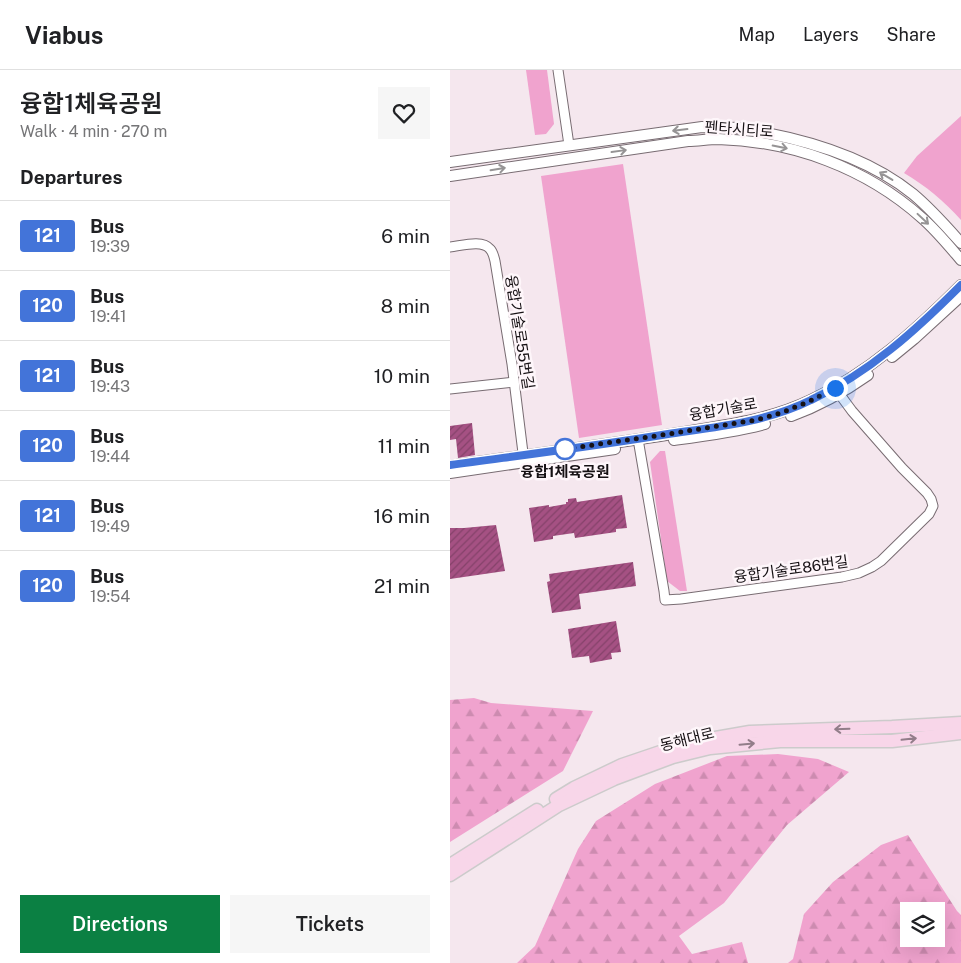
<!DOCTYPE html>
<html lang="en">
<head>
<meta charset="utf-8">
<style>
	body { margin:0; font-family:"Public Sans","Noto Sans KR",sans-serif; background:#f6f6f6; color:#202124; height:100vh; display:flex; flex-direction:column; font-size:19px; white-space:nowrap }
	* { box-sizing:border-box; margin:0 }
	p { font-size:16px; color:#757577 }
	.icon { flex:none; width:28px; height:28px; fill:none; stroke:currentColor; stroke-width:2; stroke-linecap:round; stroke-linejoin:round }
	.map { position:relative; flex:1; overflow:hidden }
	.panel { display:flex; flex-direction:column; background:#fff; width:450px }
	.panel>* { flex:none }
	.badge { padding:0 10px; border-radius:4px; font-size:18px; line-height:32px }
	.tools { position:absolute; left:450px; top:832px; display:grid; gap:10px }
	.tools a { display:grid; place-items:center; width:45px; height:45px; border-radius:0px; background:#fff; box-shadow:0 5px 20px #0002; font-size:25px }
	.you { position:absolute; width:25px; height:25px; margin:-12px; border:4px solid #fff; border-radius:50%; background:#1a73e8; box-shadow:0 0 0 8px #1a73e833 }
	.map>.badge { position:absolute; translate:-50% -50%; box-shadow:0 0 0 2px #fff }
	h2 { padding:0 20px; font-size:19px; line-height:45px }
	.round { display:grid; place-items:center; flex:none; width:52px; height:52px; border-radius:0px; background:#f6f6f6 }
	.head { display:flex; align-items:center; justify-content:space-between; height:85px; padding:0 20px }
	h1 { font-size:24px; font-weight:600; line-height:38px }
	.primary-button { display:flex; gap:10px; margin-top:auto; padding:10px 20px }
	.primary-button a { flex:1; height:58px; border-radius:0px; background:#0b8043; color:#fff; font-size:20px; font-weight:600; line-height:58px; text-align:center }
	.primary-button a+a { background:#f6f6f6; color:#202124 }
	ul { padding:0; list-style:none }
	li { display:flex; align-items:center; gap:15px; height:70px; padding:0 20px; border-top:1px solid #e0e0e0 }
	li div { flex:1 }
	li b { display:block; font-size:19px }
	li em { font-style:normal }
	li .badge { min-width:55px; font-weight:700; text-align:center }
	header { display:flex; align-items:center; gap:30px; box-sizing:border-box; height:70px; padding:0 25px; background:#fff; border-bottom:1px solid #e0e0e0 }
	header strong { font-size:24px }
	nav { display:flex; gap:28px; margin-inline-start:auto; font-size:18px }
	main { display:flex; flex:1; min-height:0 }
	.map>svg:first-child { display:block }
	.forest { fill:url(#forest-firs); fill-rule:evenodd }
	.green { fill:#f0a3ce }
	.building { fill:url(#building-hatch) }
	.lines { fill:none; stroke-linecap:round; stroke-linejoin:round }
	.minor-casing { stroke:#786c72; stroke-width:11 }
	.tertiary-casing { stroke:#786c72; stroke-width:12 }
	.primary-casing { stroke:#cccbcb; stroke-width:15 }
	.minor { stroke:#fff; stroke-width:9 }
	.tertiary { stroke:#fff; stroke-width:10 }
	.primary { stroke:#f8d6e9; stroke-width:12 }
	.oneway { stroke:#969495 }
	.oneway2 { stroke:#927d89 }
	.line-casing { stroke:#fff; stroke-width:11 }
	.line { stroke:#4374d9; stroke-width:8 }
	.walk { stroke:#161114; stroke-width:5; stroke-dasharray:0 9 }
	.stop-dot { fill:#fff; stroke:#4374d9; stroke-width:2.5 }
	.labels { text-anchor:middle; dominant-baseline:central; stroke-width:5; stroke-linejoin:round; paint-order:stroke }
	.street-label { font-size:15px; fill:#161114; stroke:#fef6fa }
	.stop-label { font-size:15px; font-weight:bold; fill:#161114; stroke:#fef6fa }
</style>
</head>
<body>
<header>
<strong>Viabus</strong>
<nav><a>Map</a><a>Layers</a><a>Share</a></nav>
</header>
<main>
<section class="panel">
<div class="head"><div><h1>융합1체육공원</h1><p>Walk · 4 min · 270 m</p></div><a class="round"><svg class="icon" aria-label="heart" viewBox="0 0 24 24"><path d="M12 20l-8-8c-3-5 5-10 8-4 3-6 11-1 8 4z"/></svg></a></div>
<h2>Departures</h2>
<ul>
<li><span class="badge" style="background:#4374d9;color:#fff">121</span><div><b>Bus</b><p>19:39</p></div><em>6 min</em></li>
<li><span class="badge" style="background:#4374d9;color:#fff">120</span><div><b>Bus</b><p>19:41</p></div><em>8 min</em></li>
<li><span class="badge" style="background:#4374d9;color:#fff">121</span><div><b>Bus</b><p>19:43</p></div><em>10 min</em></li>
<li><span class="badge" style="background:#4374d9;color:#fff">120</span><div><b>Bus</b><p>19:44</p></div><em>11 min</em></li>
<li><span class="badge" style="background:#4374d9;color:#fff">121</span><div><b>Bus</b><p>19:49</p></div><em>16 min</em></li>
<li><span class="badge" style="background:#4374d9;color:#fff">120</span><div><b>Bus</b><p>19:54</p></div><em>21 min</em></li>
</ul>
<div class="primary-button"><a>Directions</a><a>Tickets</a></div>
</section>
<div class="map">
<svg width="511" height="893" viewBox="0 0 511 893">
	<defs>
		<pattern id="forest-firs" width="22" height="20" patternUnits="userSpaceOnUse" patternTransform="scale(1.25)"><rect width="22" height="20" fill="#f0a3ce"/><path d="M5 1l3.5 6h-7zM16 11l3.5 6h-7z" fill="#cd8bb0"/></pattern>
		<pattern id="building-hatch" width="6" height="6" patternUnits="userSpaceOnUse" patternTransform="scale(1.25)"><rect width="6" height="6" fill="#a55183"/><path d="M-1 1l2-2M0 6l6-6M5 7l2-2" fill="none" stroke="#85426a"/></pattern>
	</defs>
	<rect width="100%" height="100%" fill="#f5e7ee"/>
	<g class="forest">
		<path d="M24 628 41 633 143 641 113 701 0 772V630Z"/>
		<path d="M328 684 368 689 399 702 337 755 274 833 229 866 242 884 292 872 298 893H67L85 876 128 779 146 751 205 714 277 686Z"/>
		<path d="M458 765 507 841 511 845V893H338L343 889 354 844 383 812 431 775ZM459 841H486V869H459Z"/>
	</g>
	<g class="green">
		<path d="M76 0H97L104 54 96 64 85 65Z"/>
		<path d="M511 46V150C494 131 476 116 454 103L467 86Z"/>
		<path d="M173 94 212 355 129 368 91 106Z"/>
		<path d="M210 381H215L237 521H230L217 511 200 392Z"/>
	</g>
	<g class="building">
		<path d="M22 353 25 385 8 388 6 369 0 370V356Z"/>
		<path d="M172 425 177 458 166 459V462L125 468 124 463 103 466V469L84 472 79 438 99 435V437L116 434V432H118V429L126 428 127 432Z"/>
		<path d="M46 455 55 501 0 509V458H14Z"/>
		<path d="M183 492 186 516 129 524 131 539 102 543 97 512 100 511 99 504Z"/>
		<path d="M166 551 171 582 161 583 162 589 140 593 139 586 122 588 118 559Z"/>
	</g>
	<g class="lines">
		<g class="minor-casing">
			<g id="minor">
				<path d="M108 0 119 75"/>
				<path d="M0 177C11 176 32 169 40 179 43 182 44 187 45 191L62 294 74 391"/>
				<path d="M0 319 64 312"/>
				<path d="M188 369 214 521 215 530 231 529 392 507 409 503 422 497 431 491 479 444 483 436 481 429 477 423 452 398 402 341 385 318"/>
			</g>
		</g>
		<g class="tertiary-casing">
			<g id="tertiary">
				<path d="M0 92 252 57C264 58 277 57 290 58 299 59 308 62 316 63 368 73 422 91 463 124 481 139 496 156 511 173"/>
				<path d="M0 106 238 71C248 71 258 69 268 69 343 71 416 98 472 148 486 160 499 176 511 190"/>
				<path d="M442 287 464 269 511 226"/>
				<path d="M341 346C369 336 394 322 418 305"/>
				<path d="M224 370C254 366 285 362 315 354"/>
				<path d="M0 396C74 385 148 376 222 364 269 356 318 351 361 330 419 303 466 260 511 215"/>
				<path d="M0 403 165 379"/>
			</g>
		</g>
		<g class="primary-casing">
			<g id="primary">
				<path d="M106 729 124 718 172 695 237 673 300 662 442 657 511 653"/>
				<path d="M0 795 87 740"/>
				<path d="M0 805 109 735 164 709 223 687 260 678 330 671H442L511 663"/>
			</g>
		</g>
		<use href="#minor" class="minor"/>
		<use href="#tertiary" class="tertiary"/>
		<use href="#primary" class="primary"/>
	</g>
	<defs><path id="oneway-shaft" d="M-6 0H5M1.5-3L5.5 0L1.5 3" fill="none" stroke-width="1.6" stroke-linecap="round" stroke-linejoin="round" transform="scale(1.25)"/></defs>
	<g class="oneway">
		<use href="#oneway-shaft" transform="translate(230 60) rotate(173)"/>
		<use href="#oneway-shaft" transform="translate(330 77) rotate(11)"/>
		<use href="#oneway-shaft" transform="translate(169 81) rotate(-8)"/>
		<use href="#oneway-shaft" transform="translate(48 99) rotate(-9)"/>
		<use href="#oneway-shaft" transform="translate(436 106) rotate(-149)"/>
		<use href="#oneway-shaft" transform="translate(473 149) rotate(43)"/>
	</g>
	<g class="oneway2">
		<use href="#oneway-shaft" transform="translate(392 659) rotate(178)"/>
		<use href="#oneway-shaft" transform="translate(459 669) rotate(-6)"/>
		<use href="#oneway-shaft" transform="translate(297 674) rotate(-5)"/>
	</g>
	<g class="lines">
		<g class="line-casing">
			<path id="line" d="M0 395C73 385 146 376 218 364 266 357 317 352 361 330 419 303 466 260 511 215"/>
		</g>
		<use href="#line" class="line"/>
		<path class="walk" d="M115 379 212 365 306 350 331 343 360 331 385 318"/>
	</g>
	<circle class="stop-dot" cx="115" cy="379" r="10"/>
	<g class="labels">
		<g class="street-label">
			<text transform="translate(289 59) rotate(4)">펜타시티로</text>
			<text transform="translate(70 262) rotate(81)">융합기술로55번길</text>
			<text transform="translate(273 339) rotate(-10)">융합기술로</text>
			<text transform="translate(341 499) rotate(-8)">융합기술로86번길</text>
			<text transform="translate(237 669) rotate(-14)">동해대로</text>
		</g>
		<g class="stop-label">
			<text x="115" y="401">융합1체육공원</text>
		</g>
	</g>
</svg>
<div class="tools">
<a><svg class="icon" aria-label="layers" viewBox="0 0 24 24"><path d="M12 4l9 5-9 5-9-5zM3 14l9 5 9-5"/></svg></a>
</div>
<div class="you" style="left:385px;top:318px"></div>
</div>
</main>
</body>
</html>
